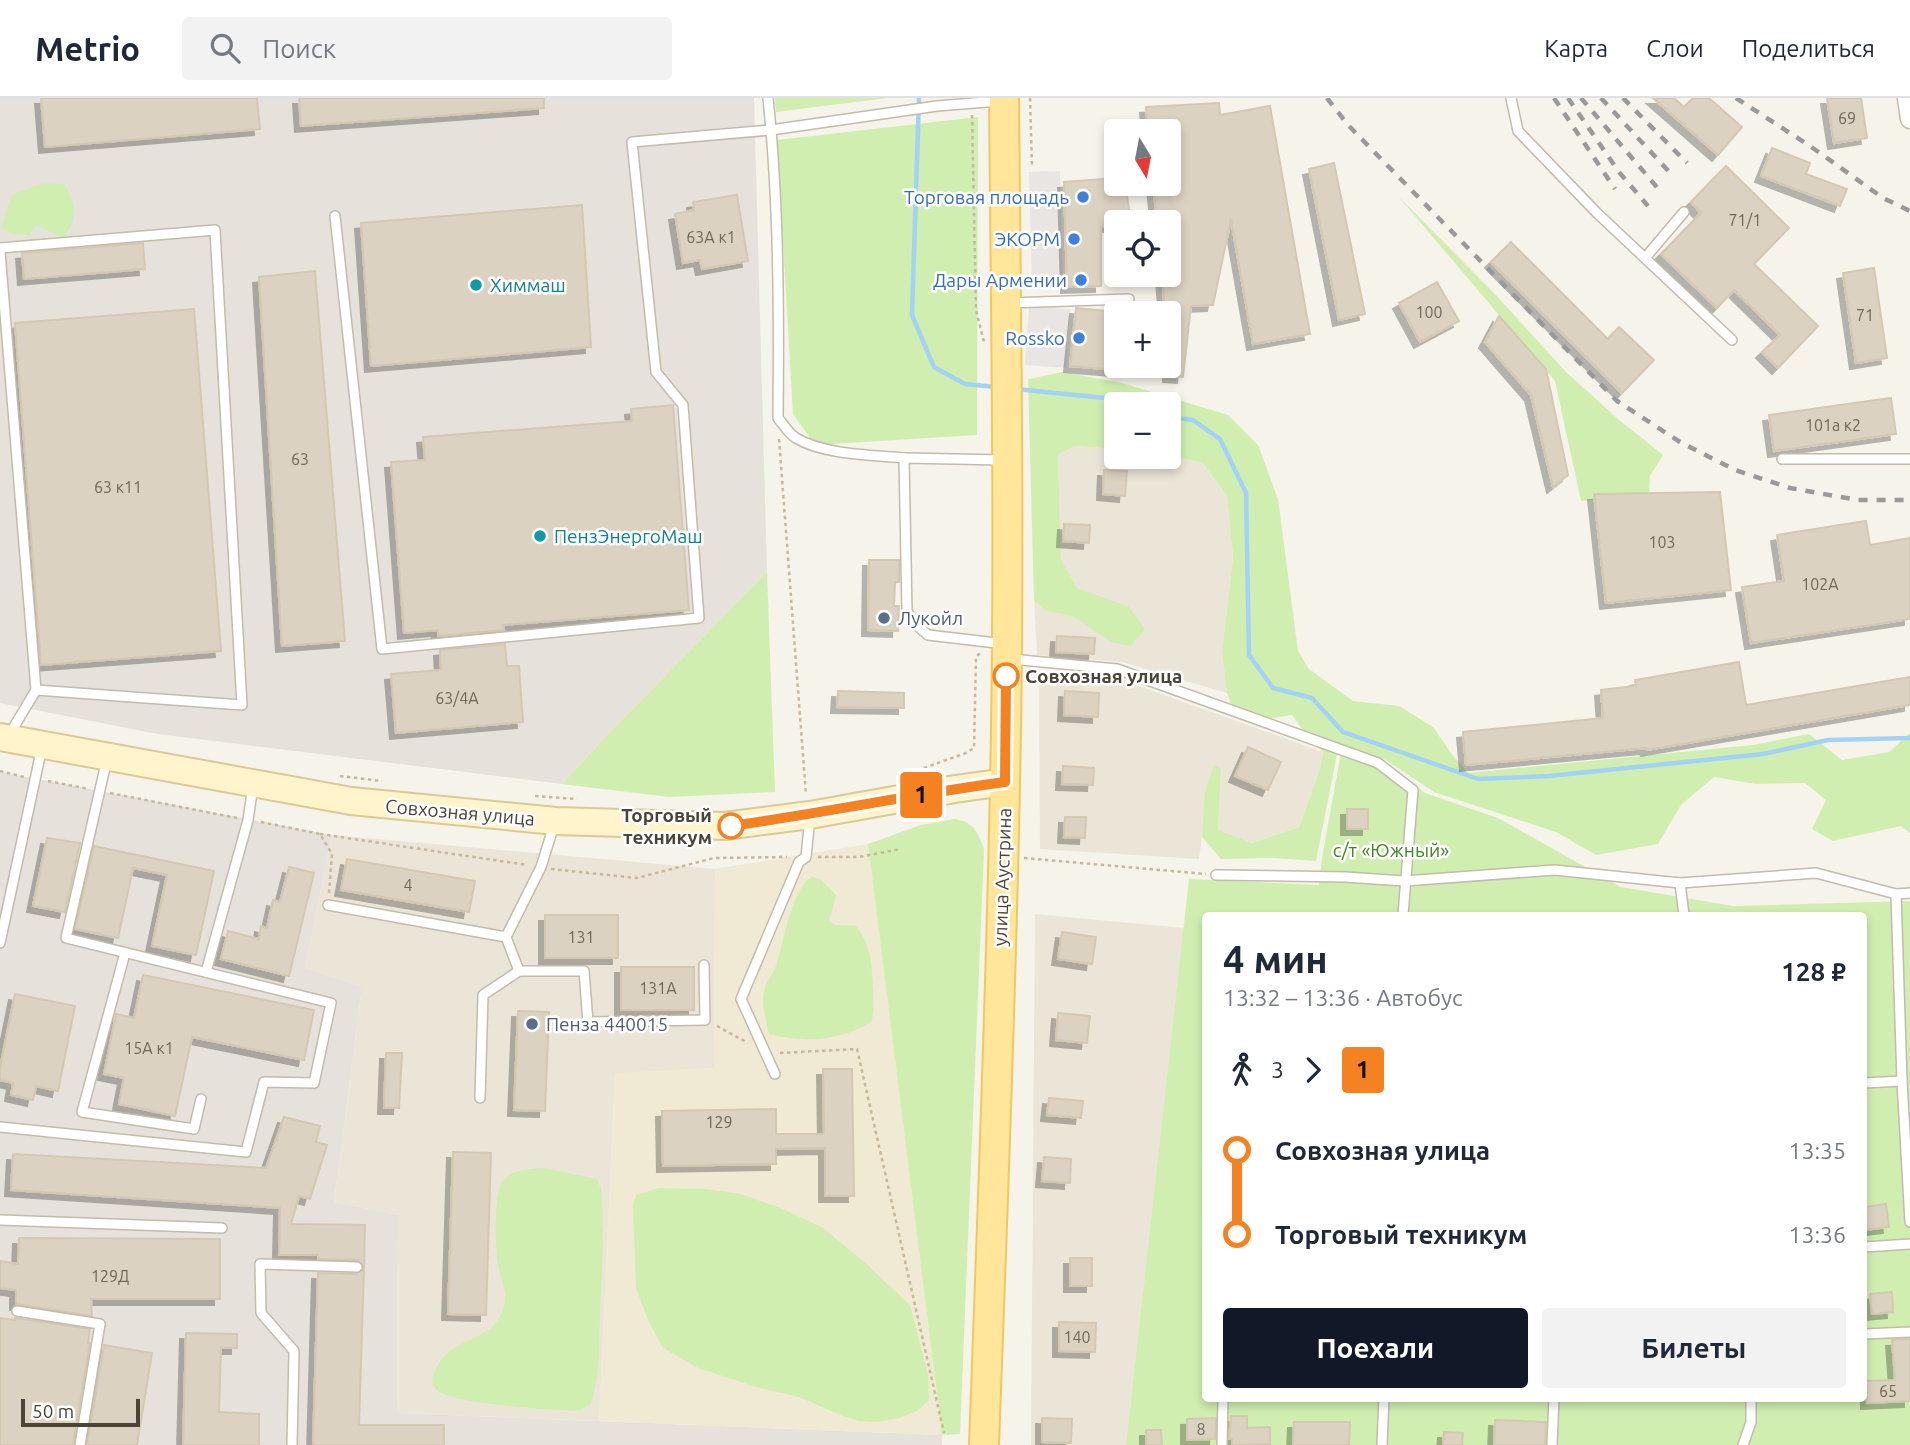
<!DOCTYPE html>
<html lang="ru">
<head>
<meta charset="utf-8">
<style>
	body { margin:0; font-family:Ubuntu,sans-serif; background:#f2f2f3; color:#1f2937; height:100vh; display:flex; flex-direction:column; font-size:26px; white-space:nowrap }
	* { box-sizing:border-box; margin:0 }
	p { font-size:23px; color:#747a83 }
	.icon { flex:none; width:38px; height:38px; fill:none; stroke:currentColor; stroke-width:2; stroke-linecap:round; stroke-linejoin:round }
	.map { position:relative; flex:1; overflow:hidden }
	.panel { position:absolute; left:1202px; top:814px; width:665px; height:490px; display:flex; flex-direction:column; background:#fff; border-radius:7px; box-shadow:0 4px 10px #0003 }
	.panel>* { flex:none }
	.badge { padding:0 14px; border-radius:5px; font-size:24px; line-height:46px }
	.needle { width:46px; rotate:170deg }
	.controls { position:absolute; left:1104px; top:21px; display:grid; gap:14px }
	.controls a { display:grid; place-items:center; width:77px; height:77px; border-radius:7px; background:#fff; box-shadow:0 4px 10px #0003; font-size:35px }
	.scale { position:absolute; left:21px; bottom:18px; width:119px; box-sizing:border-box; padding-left:7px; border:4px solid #4b4437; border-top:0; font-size:19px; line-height:24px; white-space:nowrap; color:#4b4437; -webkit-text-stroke:5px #fff; paint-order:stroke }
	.map>.badge { position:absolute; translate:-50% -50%; box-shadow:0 0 0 4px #fff }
	.legs { display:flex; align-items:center; gap:10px; height:77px; padding:0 21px; font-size:23px }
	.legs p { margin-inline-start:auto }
	.head { display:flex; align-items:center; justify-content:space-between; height:119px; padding:0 21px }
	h1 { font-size:38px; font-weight:700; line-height:52px }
	.button { display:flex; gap:14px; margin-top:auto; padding:14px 21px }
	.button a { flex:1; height:80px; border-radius:7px; background:#111827; color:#fff; font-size:28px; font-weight:700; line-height:80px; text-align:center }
	.button a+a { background:#f2f2f3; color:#1f2937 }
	ul { padding:0 21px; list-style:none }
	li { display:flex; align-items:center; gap:24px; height:84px; font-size:26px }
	li i { display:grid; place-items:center; width:10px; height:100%; margin:0 9px; background:currentColor }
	li i::after { content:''; width:18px; height:18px; margin:-9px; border:5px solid; border-radius:50%; background:#fff }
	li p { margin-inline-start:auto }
	li:first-child i { background:linear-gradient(#0000 50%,currentColor 0) }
	li:last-child i { background:linear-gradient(currentColor 50%,#0000 0) }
	header { display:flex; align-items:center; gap:42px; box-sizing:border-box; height:98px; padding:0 35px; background:#fff; border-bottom:2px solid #e0e1e3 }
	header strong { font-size:33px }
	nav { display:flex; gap:38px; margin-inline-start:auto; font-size:24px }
	.search { width:490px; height:63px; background:#f2f2f3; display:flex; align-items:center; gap:18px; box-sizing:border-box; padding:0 24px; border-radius:7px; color:#747a83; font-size:26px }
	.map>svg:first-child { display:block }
	.residential { fill:#ebe5d8 }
	.industrial { fill:#e6e2db }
	.education { fill:#f0e9d3 }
	.green { fill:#d0eeb0; fill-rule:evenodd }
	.parking { fill:#e8e5e2 }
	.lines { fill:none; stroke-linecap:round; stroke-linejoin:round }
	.stream { stroke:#a2d2f7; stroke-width:4.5 }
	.building { fill:#dcd2c1; stroke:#d5c8b1; stroke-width:2; filter:url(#shadow) }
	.lane-casing { stroke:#c3bbab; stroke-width:12 }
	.street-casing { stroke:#c3bbab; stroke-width:21 }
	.secondary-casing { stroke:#daca96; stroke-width:30 }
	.primary-casing { stroke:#efc85f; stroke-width:32 }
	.path { stroke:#c6b89b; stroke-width:2.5; stroke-dasharray:3.5 3.5; stroke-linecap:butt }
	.lane { stroke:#fff; stroke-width:9 }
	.street { stroke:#fff; stroke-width:18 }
	.secondary { stroke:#fff4cb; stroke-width:26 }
	.primary { stroke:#ffe69a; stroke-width:28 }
	.rail { stroke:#999; stroke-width:4.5; stroke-dasharray:9 9; stroke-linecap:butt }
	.line-1-casing { stroke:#fff; stroke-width:16 }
	.line-1 { stroke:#f58220; stroke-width:10 }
	.shop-dot { fill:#3f7fe0; stroke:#fff; stroke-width:2.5 }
	.culture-dot { fill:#0f9aa8; stroke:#fff; stroke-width:2.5 }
	.service-dot { fill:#5c6f8a; stroke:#fff; stroke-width:2.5 }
	.stop-1-dot { fill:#fff; stroke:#f58220; stroke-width:3.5 }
	.labels { text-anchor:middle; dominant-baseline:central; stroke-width:5; stroke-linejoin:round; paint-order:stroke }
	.number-label { font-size:16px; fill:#6f685a }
	.shop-label { font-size:19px; fill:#366cbe; stroke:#fff; text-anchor:end }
	.culture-label { font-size:19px; fill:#0d838f; stroke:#fff; text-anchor:start }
	.service-label { font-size:19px; fill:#4e5e75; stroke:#fff; text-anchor:start }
	.stop-label { font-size:19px; font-weight:bold; fill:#4b4437; stroke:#fff; text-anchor:start }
	.street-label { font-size:19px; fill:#4b4437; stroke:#fff }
	.park-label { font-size:19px; fill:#458423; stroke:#fff }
</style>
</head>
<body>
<header>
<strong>Metrio</strong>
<div class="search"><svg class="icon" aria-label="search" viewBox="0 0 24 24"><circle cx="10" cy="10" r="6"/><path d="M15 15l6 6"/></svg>Поиск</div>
<nav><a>Карта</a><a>Слои</a><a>Поделиться</a></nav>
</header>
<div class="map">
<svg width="1910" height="1347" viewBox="0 0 1910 1347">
	<defs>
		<filter id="shadow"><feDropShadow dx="-6" dy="6" stdDeviation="0" flood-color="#0004"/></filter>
	</defs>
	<rect width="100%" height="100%" fill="#f6f3ea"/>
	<g class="residential">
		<path d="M1076 348 1116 351V359H1169V357L1203 365 1227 398 1233 459 1222 554 1227 595 1122 564 1037 557 1034 502 1061 462 1058 356Z"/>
		<path d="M1039 573 1114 579 1323 654 1320 671 1299 729 1252 745 1218 732 1221 671 1202 739 1199 761 1040 751Z"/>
		<path d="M332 737 715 771 714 970 615 976 599 1323 397 1315 398 1117 334 1104 362 889 305 870Z"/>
		<path d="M1035 816 1184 830 1126 1347H1031Z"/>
	</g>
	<g class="industrial">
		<path d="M0 0H754L767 474 608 636 562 686 157 636 0 605Z"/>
		<path d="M0 674 332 737 305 870 362 889 334 1104 398 1117 397 1315 942 1337V1347H0Z"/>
	</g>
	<path class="education" d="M868 746 942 1337 599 1323 615 975 714 970 715 771Z"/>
	<g class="green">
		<path d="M775 0H887L776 14Z"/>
		<path d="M978 19 977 337 815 347 793 316 777 42Z"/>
		<path d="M44 85 64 86C75 104 80 122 63 139 52 136 45 129 34 128L30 138 10 135 2 130 6 112 13 96Z"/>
		<path d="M1398 98 1494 195 1566 274 1618 321 1663 357 1650 378 1649 398 1581 403 1555 283Z"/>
		<path d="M1063 274 1122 285 1228 317 1258 347 1278 401 1298 553 1309 571 1353 603 1399 608 1433 629 1451 655 1468 675 1753 647 1809 636 1842 662 1889 654 1910 635V735L1901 728 1833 743 1812 731 1826 702 1805 685 1756 686 1714 679 1681 707 1658 746 1596 757 1556 734 1434 694 1386 662 1339 646 1316 763 1274 760 1221 761 1202 739 1205 694 1214 667 1221 671 1218 732 1252 745 1299 729 1320 671 1323 654 1308 639 1292 617 1264 621 1235 617 1227 595 1222 554 1233 459 1227 398 1203 365 1169 357V306H1116V351L1076 348 1058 356 1061 462 1077 490 1129 509 1145 531 1131 548 1111 544 1073 518 1046 513 1034 502 1028 281Z"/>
		<path d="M767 474 775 694 669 699 562 686 608 636Z"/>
		<path d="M1342 649 1385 664 1425 695 1498 720 1621 789 1733 808 1910 803V1347H1126L1189 781 1319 787 1322 760ZM1206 817H1864V1300H1206Z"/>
		<path d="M954 721C973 723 978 734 984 751L960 1336 942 1337 868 746 921 727Z"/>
		<path d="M812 779 820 781 836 797 829 823 835 827 856 828C871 847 872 867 873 891 873 903 875 913 871 924 840 943 804 945 769 936 766 922 761 907 764 893 766 884 773 876 776 868 784 845 791 790 812 779Z"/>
		<path d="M544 1070 597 1081 601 1091C605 1132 602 1174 600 1215 599 1246 600 1277 591 1306L580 1312 571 1313C547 1311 447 1306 435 1290 431 1286 432 1280 434 1275 446 1245 467 1247 491 1230 497 1225 502 1216 504 1208 508 1195 500 1178 498 1166 495 1149 494 1100 501 1086 509 1071 530 1071 544 1070Z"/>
		<path d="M659 1090 705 1091 741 1096 783 1111 823 1130 862 1162 910 1207 928 1277 929 1302 917 1313 899 1320 877 1324 860 1323 843 1318 799 1299 753 1288 698 1270 663 1250 648 1222 636 1190 633 1107 636 1097Z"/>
	</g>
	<g class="parking">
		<path d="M1060 73 1063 188 1032 189 1029 74Z"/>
		<path d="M1029 209 1070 211 1066 270 1025 267Z"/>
	</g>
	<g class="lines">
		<g class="stream">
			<path d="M919 0 912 217 934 269 965 286 996 289"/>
			<path d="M1015 291 1124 302 1132 306"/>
			<path d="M1169 319 1193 322 1220 341 1246 395 1249 557 1273 590 1312 600 1343 634 1478 681 1549 678 1763 656 1828 642 1910 640"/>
		</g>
	</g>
	<g class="building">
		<path d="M41 0H257L260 31 45 49Z"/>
		<path d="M299 0H544V10L301 28Z"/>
		<path d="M1653 0H1674L1684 9 1693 0H1709L1742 29 1718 57Z"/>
		<path d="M1827 0H1861L1867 40 1834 45Z"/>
		<path d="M1219 5 1220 17 1270 8 1310 236 1253 246 1231 121 1213 207 1191 208 1183 279 1169 278V215H1165L1162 177H1169V124H1157L1153 86H1169V33H1148L1146 9Z"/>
		<path d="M1772 50 1810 65 1806 76 1847 91 1840 108 1761 78Z"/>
		<path d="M1334 65 1365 216 1339 222 1309 71Z"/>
		<path d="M1726 68 1789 130 1754 166 1818 228 1778 270 1762 254 1780 237 1734 192 1717 210 1661 156 1701 115 1691 104Z"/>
		<path d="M1116 80V86H1125L1131 124H1116V127L1101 129V188L1067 189 1064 84Z"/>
		<path d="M737 97 748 163 702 171 700 162 683 165 675 116 694 112 693 104Z"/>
		<path d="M582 107 591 249 371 268 361 125Z"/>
		<path d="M1511 144 1608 241 1619 229 1654 262 1622 295 1491 164Z"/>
		<path d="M143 145 145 171 24 181 22 155Z"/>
		<path d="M1874 170 1887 260 1856 265 1843 175Z"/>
		<path d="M315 173 345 543 282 548 259 179Z"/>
		<path d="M1437 184 1459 223 1420 244 1399 205Z"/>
		<path d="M1076 210 1116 214V272L1070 268Z"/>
		<path d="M194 211 221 553 41 567 15 225Z"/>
		<path d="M1499 218 1546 271 1568 377 1553 389 1531 297 1485 244Z"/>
		<path d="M1891 300 1896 336 1774 353 1769 317Z"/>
		<path d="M673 307 689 512 503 527 504 532 438 538V532L404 535 391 364 425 362 423 339 632 323 631 311Z"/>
		<path d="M1104 372 1127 373 1125 398 1103 396Z"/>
		<path d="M1720 394 1731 492 1606 505 1594 396Z"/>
		<path d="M1866 423 1870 447 1910 440V521L1751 545 1742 489 1784 483 1777 437Z"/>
		<path d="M1064 426 1090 427 1089 445 1063 443Z"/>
		<path d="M869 462H899V484H895L894 508H899L898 533 868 532Z"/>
		<path d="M1057 538 1095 540 1094 556 1056 554Z"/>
		<path d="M505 546 507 568H519L523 624 396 635 391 576 441 572 440 552Z"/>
		<path d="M1739 564 1746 607 1910 579V607L1647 652 1646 650 1466 667 1463 634 1603 620 1601 592 1636 588 1635 582Z"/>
		<path d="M838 593 904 595V610L837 609Z"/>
		<path d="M1065 593 1099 595 1098 619 1064 617Z"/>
		<path d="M1248 649 1281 664 1268 692 1235 678Z"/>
		<path d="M1063 668 1094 670 1093 687 1062 686Z"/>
		<rect x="1347" y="711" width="21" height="20"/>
		<path d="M1065 719H1086L1085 740 1064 739Z"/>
		<path d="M47 740 80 745 65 814 33 808Z"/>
		<path d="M94 748 214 773 196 857 152 848 167 777 133 770 118 840 75 831Z"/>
		<path d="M347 761 475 783 469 814 341 792Z"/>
		<path d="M289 769 314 775 289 878 221 861 228 833 259 841 261 828 267 830 273 802 280 804Z"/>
		<rect x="545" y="817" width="73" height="43"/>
		<path d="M1062 834 1096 839 1092 866 1058 861Z"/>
		<rect x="621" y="869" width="73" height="43"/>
		<path d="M143 877 314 912 304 962 192 939 175 1018 119 1006 124 980 104 976 116 916 134 920Z"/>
		<path d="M15 896 75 908 58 993 36 988 33 1002 11 997 13 985 0 982V970Z"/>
		<path d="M518 913 549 914 545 1013 514 1012Z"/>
		<path d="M1058 915 1090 918 1087 945 1056 942Z"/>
		<path d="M386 955H402L399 1010H384Z"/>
		<path d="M823 971H852L854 1098H825V1050L776 1051V1066L663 1068 662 1013 776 1011V1036H824Z"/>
		<path d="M1049 1000 1083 1003 1081 1020 1047 1017Z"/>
		<path d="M284 1019 320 1028 316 1044 327 1047 310 1101 299 1098 291 1126 365 1127 364 1168 357 1162 318 1161V1157H279L280 1110 11 1092 13 1056 266 1070Z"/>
		<path d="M453 1054 491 1055 486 1217 448 1216Z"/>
		<path d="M1044 1059 1071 1061 1070 1085 1042 1083Z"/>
		<path d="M1886 1106 1889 1129 1864 1132V1109Z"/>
		<path d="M19 1140 220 1141V1201H91L92 1218 16 1206V1192L0 1190V1163L18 1166Z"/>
		<rect x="1070" y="1160" width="22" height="28"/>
		<path d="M364 1170 359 1327H444V1347H313L318 1175 357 1176Z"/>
		<path d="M1892 1194 1893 1214 1872 1216 1870 1196Z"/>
		<path d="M0 1220 15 1222V1220L90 1231 88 1245H90L73 1347H0Z"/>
		<path d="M1059 1224 1096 1225 1095 1254 1059 1253Z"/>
		<path d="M186 1235 237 1236V1250H221L219 1314 259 1316V1347H183Z"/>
		<path d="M1910 1241V1303L1867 1305 1866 1283 1895 1282 1892 1242Z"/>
		<path d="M104 1247 152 1255 137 1347H87Z"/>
		<path d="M1231 1318H1247V1330L1270 1329V1346L1232 1347V1341H1229Z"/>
		<path d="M1042 1320 1072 1321 1071 1345 1042 1344Z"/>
		<path d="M1216 1320 1215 1341 1187 1342V1321Z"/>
		<path d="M1495 1322 1546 1324 1545 1347H1494Z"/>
		<path d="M1294 1324H1350L1349 1347H1293Z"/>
		<path d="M1146 1332H1161L1162 1347H1146Z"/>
		<path d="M1444 1334 1463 1335 1462 1347H1443Z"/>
	</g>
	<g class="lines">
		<g class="lane-casing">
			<g id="lane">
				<path d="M768 0C779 106 779 214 778 320 783 326 789 336 796 340 824 357 873 357 904 360"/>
				<path d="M1511 0 1518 33 1597 115 1732 242"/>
				<path d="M335 118 382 551 699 520 683 307 656 274 632 44 771 32 937 8 999 3"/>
				<path d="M0 150 215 132 242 607 36 592"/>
				<path d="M0 154 36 592 15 627 11 639"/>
				<path d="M1645 160 1684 114"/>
				<path d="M1008 205 1129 201"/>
				<path d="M1782 361H1910"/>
				<path d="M1003 362 904 360 907 513 914 525 928 537 1005 546"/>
				<path d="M1010 561 1117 571 1378 665 1413 692 1403 817"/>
				<path d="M555 724 541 769 506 839 519 873H584L588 924 705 922 704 867"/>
				<path d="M1216 777 1346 779 1404 783 1555 772 1680 785 1816 775 1896 796 1910 795"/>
				<path d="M1680 785 1684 817"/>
				<path d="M1896 796 1902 983 1910 1124"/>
				<path d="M328 807 506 839"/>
				<path d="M0 845 42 649"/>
				<path d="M125 855 82 1014 194 1031 201 1001"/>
				<path d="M206 874 248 722 253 688"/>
				<path d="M775 976 741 901 799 764 806 759 810 719"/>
				<path d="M1864 985 1902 983"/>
				<path d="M480 1000 483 897 519 873"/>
				<path d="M0 1029 246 1054 264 984 314 985 331 905 66 840 107 661"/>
				<path d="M0 1122 222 1130"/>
				<path d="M1864 1149 1910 1146"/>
				<path d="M17 1213 100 1226 80 1347"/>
				<path d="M1864 1236 1910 1234"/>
				<path d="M292 1347 294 1253 261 1215 260 1166 357 1169"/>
				<path d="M1222 1347 1223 1300"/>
				<path d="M1382 1347 1384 1300"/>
				<path d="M1552 1347 1554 1300"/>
				<path d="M1743 1347 1751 1324V1300"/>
			</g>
		</g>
		<g class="street-casing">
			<path id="street" d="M1907 0 1910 21"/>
		</g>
		<g class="secondary-casing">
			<path id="secondary" d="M0 639 351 703 556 723 725 728 810 717 955 691 1005 684"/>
		</g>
		<g class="primary-casing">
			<path id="primary" d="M984 1347C992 1126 1001 905 1005 684 1010 456 1006 228 1004 0"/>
		</g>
		<g class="path">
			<path d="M1030 0 1032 69"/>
			<path d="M972 17 976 212 984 244"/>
			<path d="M779 341 806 697"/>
			<path d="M0 673 24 679"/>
			<path d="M904 677 966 655 974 650 976 559 980 555"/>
			<path d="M340 678 382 683"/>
			<path d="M48 683 89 691"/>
			<path d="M110 695 237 720"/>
			<path d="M535 698 577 701"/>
			<path d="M261 724 320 736 332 756 329 795"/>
			<path d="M320 736 527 767"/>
			<path d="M818 759H859L901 751"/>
			<path d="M1024 760 1206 776"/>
			<path d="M551 771 637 780 714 760 787 759"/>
			<path d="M717 928 748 945"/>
			<path d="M780 955 857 951 944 1335"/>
		</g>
		<use href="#lane" class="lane"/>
		<use href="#street" class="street"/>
		<use href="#secondary" class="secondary"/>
		<use href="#primary" class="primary"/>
		<g class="rail">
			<path d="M1327 0 1348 27 1617 303 1680 344 1735 372 1790 390 1858 402H1910"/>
			<path d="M1554 0 1615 91"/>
			<path d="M1568 0 1619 74 1648 108"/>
			<path d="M1581 0 1661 94"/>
			<path d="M1601 0 1674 79"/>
			<path d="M1623 0 1687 65"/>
			<path d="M1736 0 1810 48 1883 100 1910 113"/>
		</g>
	</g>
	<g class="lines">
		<g class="line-1-casing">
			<path id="line-1" d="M731 728C823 715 914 696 1005 684L1006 578"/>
		</g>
		<use href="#line-1" class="line-1"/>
	</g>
	<g class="shop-dot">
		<circle cx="1083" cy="99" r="7"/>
		<circle cx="1074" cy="141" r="7"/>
		<circle cx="1081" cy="182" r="7"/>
		<circle cx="1079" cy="240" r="7"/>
	</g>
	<g class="culture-dot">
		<circle cx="476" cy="187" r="7"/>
		<circle cx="540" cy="438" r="7"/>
	</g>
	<g class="service-dot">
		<circle cx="884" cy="520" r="7"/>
		<circle cx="532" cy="926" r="7"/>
	</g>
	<g class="stop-1-dot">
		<circle cx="1006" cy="578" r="12"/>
		<circle cx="731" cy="728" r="12"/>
	</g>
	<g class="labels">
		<g class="number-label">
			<text x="1847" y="20">69</text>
			<text x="1745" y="122">71/1</text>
			<text x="711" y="139">63А к1</text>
			<text x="1429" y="214">100</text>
			<text x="1865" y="217">71</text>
			<text x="1833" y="327">101а к2</text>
			<text x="300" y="361">63</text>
			<text x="118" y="389">63 к11</text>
			<text x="1662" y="444">103</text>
			<text x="1820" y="486">102А</text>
			<text x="457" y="600">63/4А</text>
			<text x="408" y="787">4</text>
			<text x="581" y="839">131</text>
			<text x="658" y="890">131А</text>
			<text x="149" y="950">15А к1</text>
			<text x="719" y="1024">129</text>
			<text x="110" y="1178">129Д</text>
			<text x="1077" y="1239">140</text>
			<text x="1888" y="1293">65</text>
			<text x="1201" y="1331">8</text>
		</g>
		<g class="shop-label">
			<text x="1069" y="99">Торговая площадь</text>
			<text x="1060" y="141">ЭКОРМ</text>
			<text x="1067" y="182">Дары Армении</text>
			<text x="1065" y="240">Rossko</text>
		</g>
		<g class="culture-label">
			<text x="490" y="187">Химмаш</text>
			<text x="554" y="438">ПензЭнергоМаш</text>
		</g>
		<g class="service-label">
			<text x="898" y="520">Лукойл</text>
			<text x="546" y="926">Пенза 440015</text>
		</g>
		<g class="stop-label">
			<text x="1025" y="578">Совхозная улица</text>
			<text x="712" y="717" text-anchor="end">Торговый<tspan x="712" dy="22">техникум</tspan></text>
		</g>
		<g class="street-label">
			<text transform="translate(460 714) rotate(5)">Совхозная улица</text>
			<text transform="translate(1002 779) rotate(-88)">улица Аустрина</text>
		</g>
		<g class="park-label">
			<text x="1391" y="752">с/т «Южный»</text>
		</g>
	</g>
</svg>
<div class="controls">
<a><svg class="needle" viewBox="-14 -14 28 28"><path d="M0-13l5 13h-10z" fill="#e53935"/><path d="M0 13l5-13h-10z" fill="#747a83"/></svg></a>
<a><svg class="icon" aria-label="locate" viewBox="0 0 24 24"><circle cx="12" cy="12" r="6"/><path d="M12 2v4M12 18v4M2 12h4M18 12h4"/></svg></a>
<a>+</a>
<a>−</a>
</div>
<div class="scale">50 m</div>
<b class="badge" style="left:921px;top:697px;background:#f58220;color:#111">1</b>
<section class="panel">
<div class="head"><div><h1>4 мин</h1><p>13:32 – 13:36 · Автобус</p></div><b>128 ₽</b></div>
<div class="legs"><svg class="icon" aria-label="walk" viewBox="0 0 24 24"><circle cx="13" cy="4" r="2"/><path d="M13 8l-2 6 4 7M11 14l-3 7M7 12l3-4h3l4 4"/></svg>3<svg class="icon" aria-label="forward" viewBox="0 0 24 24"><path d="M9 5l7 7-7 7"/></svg><b class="badge" style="background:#f58220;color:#111">1</b></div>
<ul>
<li><i style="color:#f58220"></i><b>Совхозная улица</b><p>13:35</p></li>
<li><i style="color:#f58220"></i><b>Торговый техникум</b><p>13:36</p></li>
</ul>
<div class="button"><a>Поехали</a><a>Билеты</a></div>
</section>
</div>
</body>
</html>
